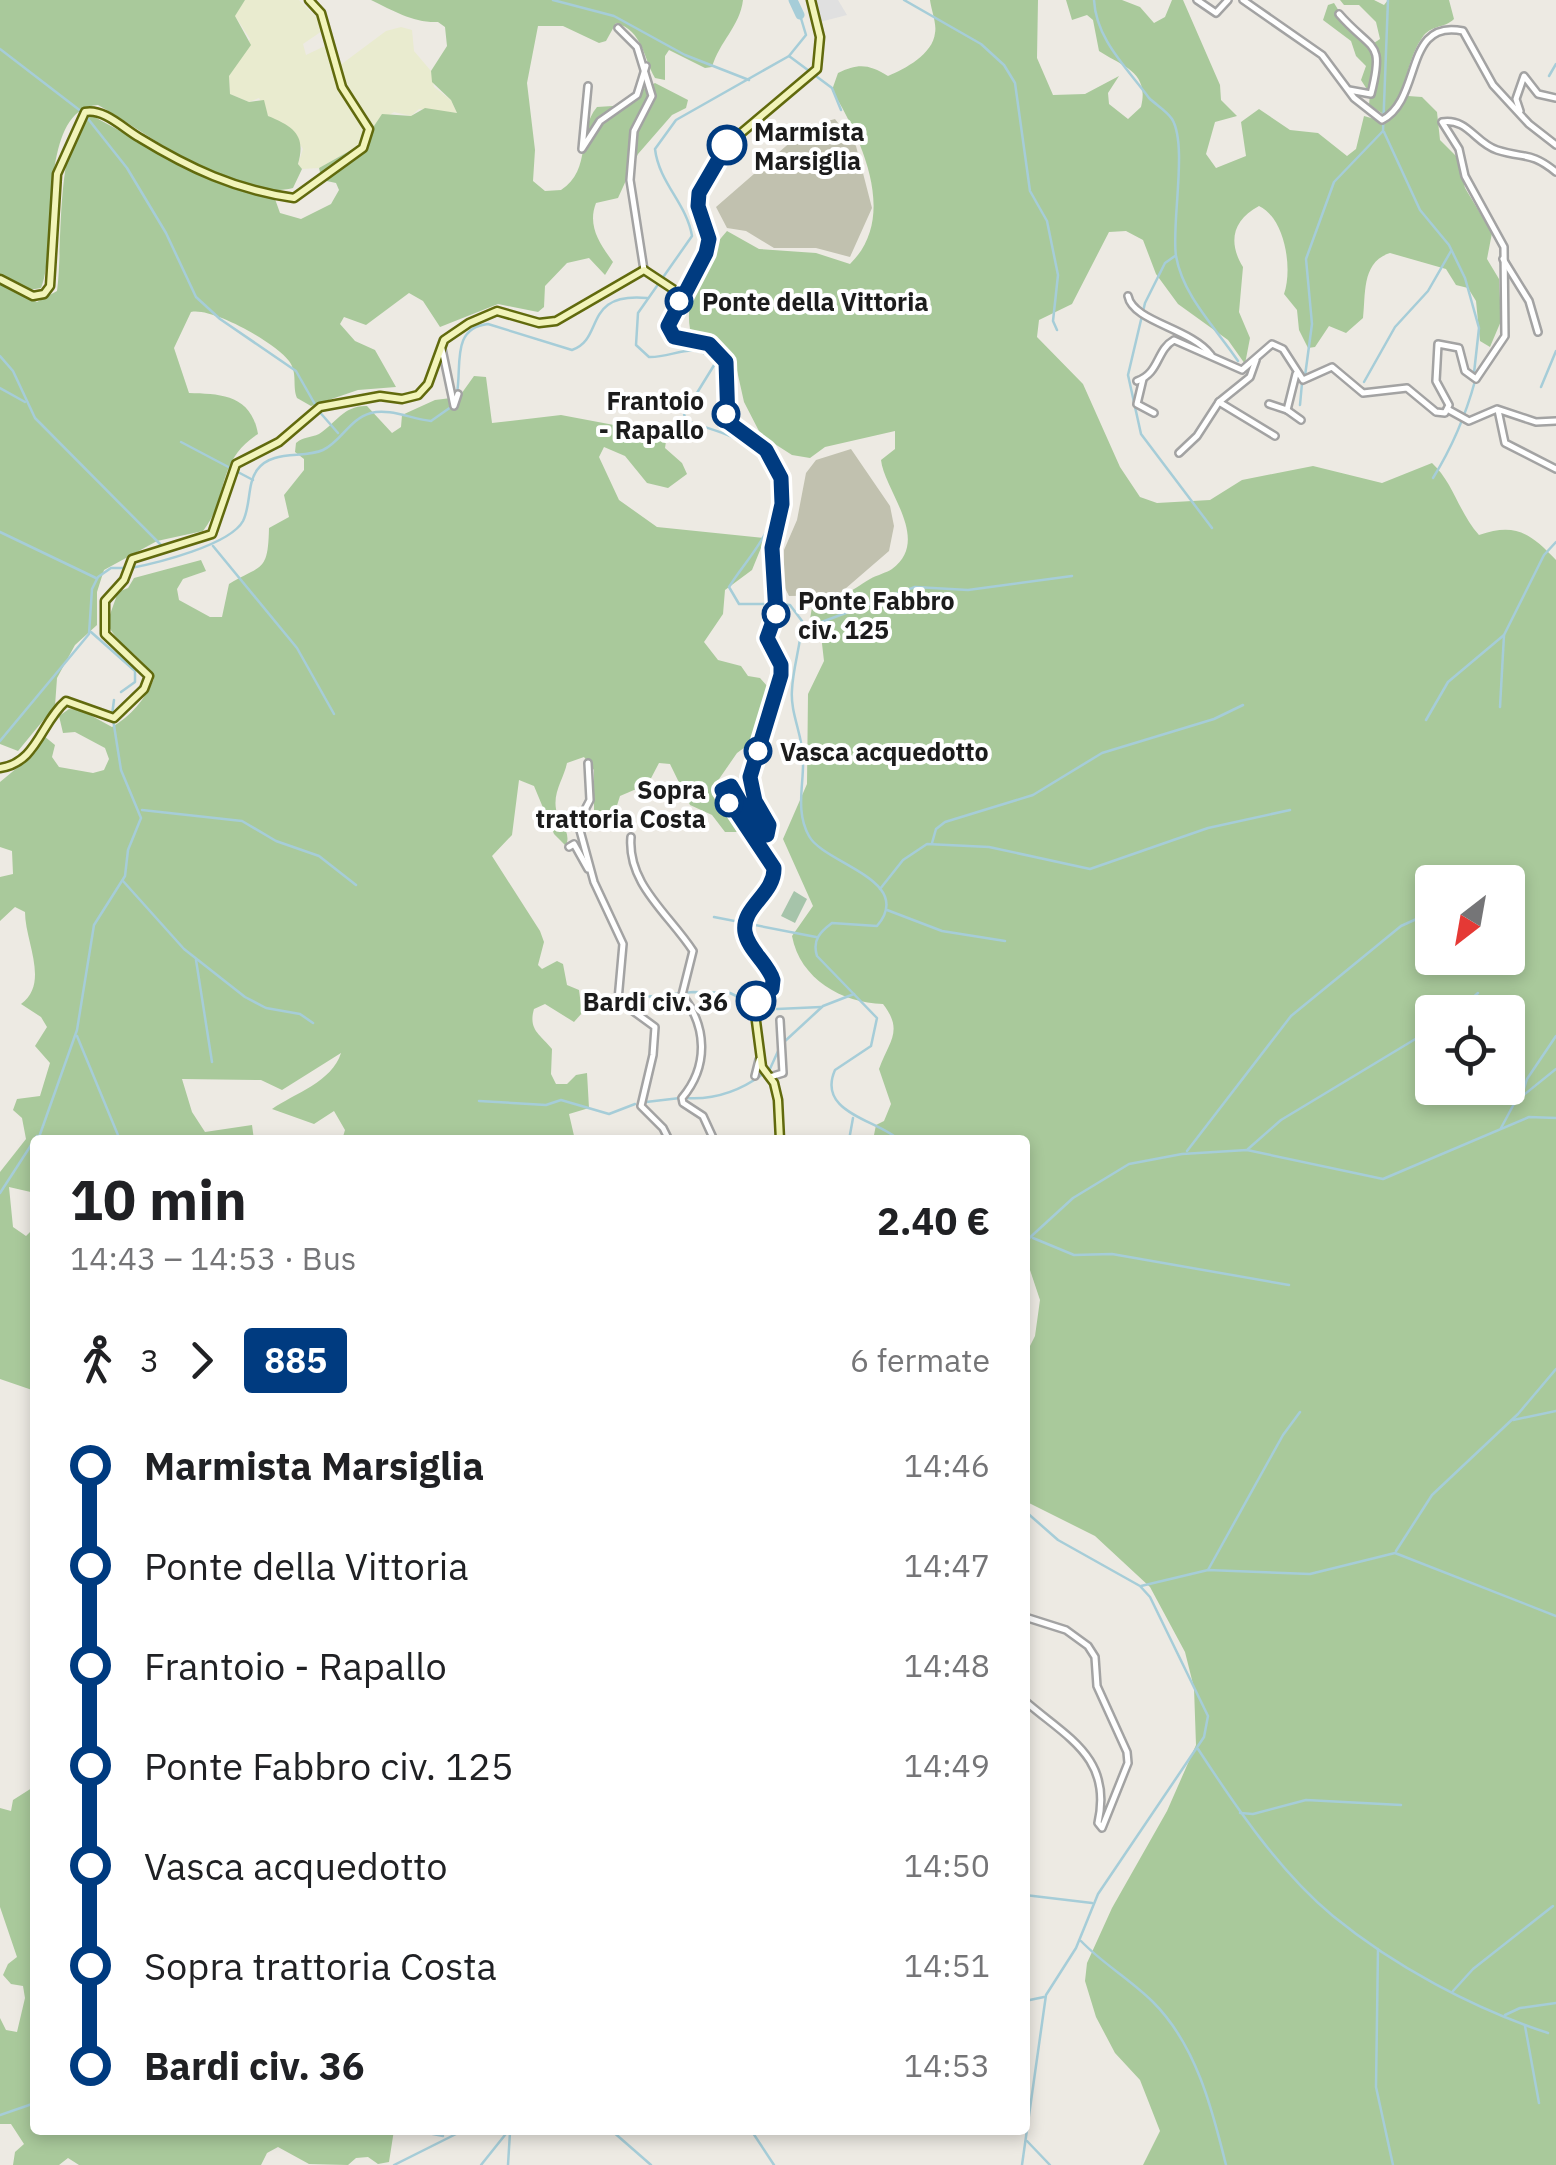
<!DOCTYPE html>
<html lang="it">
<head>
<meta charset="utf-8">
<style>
	body { margin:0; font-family:"IBM Plex Sans",sans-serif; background:#f2f2f2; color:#202124; height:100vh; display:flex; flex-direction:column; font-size:38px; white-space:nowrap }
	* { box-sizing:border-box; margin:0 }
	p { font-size:32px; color:#757577 }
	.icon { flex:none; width:55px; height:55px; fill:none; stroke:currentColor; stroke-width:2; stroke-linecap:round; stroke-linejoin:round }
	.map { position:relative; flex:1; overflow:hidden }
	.drawer { position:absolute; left:30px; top:1135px; width:1000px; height:1000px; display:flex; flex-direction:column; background:#fff; border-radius:10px; box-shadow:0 5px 15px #0003 }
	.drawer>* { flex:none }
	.badge { padding:0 20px; border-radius:8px; font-size:35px; line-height:65px }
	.needle { width:65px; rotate:211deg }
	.fabs { position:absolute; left:1415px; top:865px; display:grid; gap:20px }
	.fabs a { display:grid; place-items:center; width:110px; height:110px; border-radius:10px; background:#fff; box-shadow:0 5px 15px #0003; font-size:50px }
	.map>.badge { position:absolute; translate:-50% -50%; box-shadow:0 0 0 5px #fff }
	.legs { display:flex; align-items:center; gap:15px; height:110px; padding:0 40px; font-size:32px }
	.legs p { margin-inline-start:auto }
	.summary { display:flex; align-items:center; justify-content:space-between; height:170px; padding:0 40px }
	h1 { font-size:55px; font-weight:800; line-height:75px }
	ul { padding:0 40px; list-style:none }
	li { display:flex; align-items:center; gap:35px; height:100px; font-size:38px }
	li i { display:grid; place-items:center; width:15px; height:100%; margin:0 12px; background:currentColor }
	li i::after { content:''; width:25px; height:25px; margin:-12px; border:8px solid; border-radius:50%; background:#fff }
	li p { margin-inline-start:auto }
	li:first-child i { background:linear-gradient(#0000 50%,currentColor 0) }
	li:last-child i { background:linear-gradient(currentColor 50%,#0000 0) }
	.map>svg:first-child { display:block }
	.construction { fill:#c1c1af }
	.farmland { fill:#e9ebcf }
	.forest { fill:#a9c99b; fill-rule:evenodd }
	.cemetery { fill:#a6c4aa }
	.parking { fill:#e0e0e0 }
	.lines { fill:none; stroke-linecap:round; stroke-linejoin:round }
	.stream { stroke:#a6cdd8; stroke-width:2.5 }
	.river { stroke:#a6cdd8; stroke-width:9 }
	.street-casing { stroke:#a3a3a3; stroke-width:10 }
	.secondary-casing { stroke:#616a0d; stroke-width:11 }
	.street { stroke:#fff; stroke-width:5 }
	.secondary { stroke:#f2f4ba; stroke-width:6 }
	.line-1-casing { stroke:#fff; stroke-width:22 }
	.line-1 { stroke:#003b80; stroke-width:15 }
	.stop-1-dot { fill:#fff; stroke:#003b80; stroke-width:5 }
	.labels { text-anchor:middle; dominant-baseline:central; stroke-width:8; stroke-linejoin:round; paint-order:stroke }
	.stop-label { font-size:25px; font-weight:bold; fill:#1c1c1c; stroke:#fff; text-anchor:start }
</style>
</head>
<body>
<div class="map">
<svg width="1556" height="2165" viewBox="0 0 1556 2165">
	<rect width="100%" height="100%" fill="#edeae3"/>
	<g class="construction">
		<path d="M835 119 856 146 872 208 850 257 816 248H774L746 231 727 228 716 207 809 126Z"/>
		<path d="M851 449 890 506 894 526 889 551 838 595 789 596 783 584 784 550 797 520 806 473 816 460Z"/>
	</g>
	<path class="farmland" d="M245 0H299L318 19 322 31 303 44 306 55 327 45 335 69 386 31 401 27 412 30 414 51 431 71 434 87 451 100 457 113 419 109 411 116 394 112 381 120 362 144 319 168 302 169 298 164 303 149 291 131 268 116 259 98 249 102 230 94 229 76 250 39 235 16V10Z"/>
	<g class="forest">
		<path d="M0 0H245L235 16 251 45 229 76 230 94 249 102 264 100 268 116C295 127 306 136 298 164L302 169 293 188C234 203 148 133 98 105 36 108 58 248 41 288L29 290 0 275Z"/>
		<path d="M371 0H743C740 26 719 42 712 67L705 68 669 50 665 56V80L655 78C643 57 643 31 616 23L606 41 599 43 563 26H538L527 83 535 150 533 181 545 191 561 190C593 169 576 132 597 107L628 105 636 93 655 83 688 100 686 108 672 115 638 154 618 198 596 203C587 226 600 244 613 262L605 275 589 258 567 263 545 286 544 307 538 312 498 304 440 327 423 301 409 293 366 325 344 317 340 324 355 341 375 350 396 387 358 390 311 406 297 398C292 386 298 373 289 361 276 343 212 307 191 312L174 348 189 393C220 394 251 394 258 434 215 462 230 496 203 531L157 541 104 570 97 592V625L75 645 57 678 55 706 18 751 0 744V283L37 302 57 291C63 252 55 135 89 114L190 169 228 186 275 199 280 213 301 219 331 204 339 190 336 183 322 180 319 168 362 144 382 114 411 116 425 108 457 113 451 100 432 82 431 71 447 46 445 27 438 22C413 23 394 11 371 0Z"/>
		<path d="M930 0H1038L1037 58 1053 95 1085 94 1119 76 1108 93 1109 104 1128 119 1141 107C1150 71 1121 66 1099 51L1093 20 1087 15 1072 20 1066 0H1122L1140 7 1154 23 1165 17 1172 0H1183L1220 85 1221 100 1237 116 1215 122 1206 154 1216 168 1246 156 1241 122 1259 109 1290 130 1318 133 1347 156 1356 149 1364 116 1385 122 1408 96 1422 97 1437 112 1440 140 1458 158 1465 188 1492 233 1487 259 1499 279 1501 321 1490 347 1480 341 1476 301 1468 288 1456 285 1446 269 1390 253C1361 262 1366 295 1363 318L1346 333 1329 326 1315 347 1308 348 1299 330 1297 310 1284 294C1293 269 1285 218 1259 206 1232 220 1228 243 1243 267L1239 312 1250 338 1245 364 1228 340 1178 304 1156 274 1143 240 1126 231 1109 232 1072 304 1039 320 1037 337 1083 384 1120 467 1140 497 1157 503 1210 500 1242 480 1313 466 1382 483 1432 463C1453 482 1459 513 1479 535 1516 522 1531 534 1556 560V2165H1143L1160 2131 1140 2080 1115 2053 1096 2017 1085 1981 1087 1963 1112 1908 1167 1811 1196 1745 1194 1688 1185 1652 1150 1587 1095 1536 1025 1501V1356L1035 1336 1040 1300 1025 1255V1140H873L876 1125 884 1121 891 1104 879 1069C889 1041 904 1031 883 1004 842 1003 800 979 792 936L813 906 783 839 807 784 808 694 824 661 821 635 810 619 813 601C840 602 848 592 870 579 877 575 886 573 892 569 932 540 884 490 881 460L895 449V431L825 447 810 458 792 455 761 435 744 402 736 366 722 349 690 329C684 294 704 257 727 231L759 249 816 253 850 264C899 216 861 139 832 90L838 73C858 63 869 64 888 76 905 69 933 54 935 33 937 24 931 9 930 0ZM1432 882H1508V958H1432ZM1432 1012H1508V1088H1432Z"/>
		<path d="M1340 0H1374L1384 5 1388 0H1449L1454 19C1444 29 1431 24 1422 38 1405 62 1408 94 1385 115L1369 105 1370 94 1361 80 1366 66 1356 56 1351 41 1323 20 1328 5 1334 3 1353 34 1371 45 1380 39 1376 22 1359 5H1344Z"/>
		<path d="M474 376 486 377 492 423 561 415 667 435 665 448 682 463 687 474 668 488 647 483 625 456 604 447 599 457 619 500 657 527 765 538 752 570 725 590 723 614 704 642 718 660 741 666 748 676 760 678 768 687 756 739 737 753 717 782 718 799 737 832H725L712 815 690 805 670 764 659 763 648 784 620 796 613 818 604 827 594 822V770L584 757 567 763C564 778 553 792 556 809 558 824 572 830 566 846L554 834 534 786 519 780 512 835 492 856 540 931 544 942 538 965 542 969 557 961 563 964 567 985 579 990 582 1013 574 1022 545 1004 534 1009C528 1030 540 1034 552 1049L551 1074 556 1084H567L576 1075 587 1073 589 1108 569 1114 575 1140H342L345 1130 334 1111 314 1124 272 1109C295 1093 332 1082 341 1053L282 1090 261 1080 182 1079 192 1112 205 1132 252 1125 254 1140H35V1193L9 1187 13 1227 26 1236 35 1227V1391L0 1379V1172L26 1139 22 1118 13 1110 17 1099 40 1096 50 1063 35 1046 47 1027 41 1017 21 1004C50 983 25 942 25 912L15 907 0 921V877L13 874 12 851 0 847V782L35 753 44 736 55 745 52 757 59 767 93 773 104 770 109 759 105 748 75 732 63 733 59 716 69 709 81 710 112 727C130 717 146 698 154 679 145 657 118 647 107 623L118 592 128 588 134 578 201 560 206 571 183 579 177 589 179 600 210 617H222L229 584C262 564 268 573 269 528L289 517 284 495 304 470V459L295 452 296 443C304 436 311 438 319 434 336 423 344 405 367 406L392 433 401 427 402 415 435 400 459 397Z"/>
		<path d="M35 1786V2130H394L389 2162 378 2164 368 2157 356 2158 348 2165 309 2164 278 2147 267 2153 261 2165H79L68 2158 59 2165H13L15 2152 24 2144 11 2124H0V2018L6 2030 17 2032 25 1998 23 1986 11 1984 3 1975 8 1964 17 1957 0 1907V1808L11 1811 13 1800Z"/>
	</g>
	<path class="cemetery" d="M794 891 807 899 795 923 781 916Z"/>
	<path class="parking" d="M815 0H838L847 15 820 22Z"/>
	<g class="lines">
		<g class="stream">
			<path d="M553 0 614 16 685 55 749 80"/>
			<path d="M904 0 981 44 1004 65 1015 83 1030 191 1047 221 1058 275 1053 321 1057 330"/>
			<path d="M1094 0C1096 39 1126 67 1149 98 1156 105 1166 110 1172 119 1188 145 1171 225 1176 256 1183 296 1215 327 1238 361"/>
			<path d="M0 49 82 112"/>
			<path d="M789 56 832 88 841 110"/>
			<path d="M1549 76 1556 64"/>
			<path d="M85 115 127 168 166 233 196 297 220 319 296 371 316 406"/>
			<path d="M1384 132 1420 210 1449 245 1465 278 1479 328 1474 373"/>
			<path d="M1175 256 1165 263 1145 303 1128 375 1141 434 1212 528"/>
			<path d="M0 356 13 371 35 418 161 545"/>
			<path d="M1305 376 1312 324 1306 259 1334 182 1383 131 1388 0"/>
			<path d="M1364 382 1395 327 1428 291 1451 251"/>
			<path d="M1541 387 1556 351"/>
			<path d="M0 388 25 402"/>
			<path d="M457 393C462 365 451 328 488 324L572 350C605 339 582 292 647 298"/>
			<path d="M1300 405 1302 383"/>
			<path d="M317 409 338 433"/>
			<path d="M181 442 253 480"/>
			<path d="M1433 478C1451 449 1466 414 1475 381"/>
			<path d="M0 532 96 578"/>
			<path d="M213 546 297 648 334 714"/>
			<path d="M131 568C157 563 230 545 243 521 251 505 247 484 257 470 272 449 303 459 323 450 341 442 349 419 371 413 389 408 412 419 431 421L451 407"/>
			<path d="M771 604H739L729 587C740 569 755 553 765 534 771 523 773 508 773 496 773 442 727 435 686 421L684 414 716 362C695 339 674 358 649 357L636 345 638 313 692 236C687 204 659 183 655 149L676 120 789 56 806 35 800 15"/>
			<path d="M779 604 790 605 802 621C801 645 793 667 792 690 790 713 803 736 803 759 804 785 795 811 809 836 824 864 916 880 877 926L832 923C820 932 812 940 817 956L877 1018 871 1046 835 1070C816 1113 878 1120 899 1140"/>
			<path d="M802 625 819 623 915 587 968 590 1072 576"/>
			<path d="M91 632 135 671V682L121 692"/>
			<path d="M1500 707 1504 635"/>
			<path d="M112 715 114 700"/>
			<path d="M1426 720 1448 682 1504 635 1544 555 1556 542"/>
			<path d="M0 741 89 634 92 589 98 577 111 568H127"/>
			<path d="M142 810 242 821 276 841 319 856 356 885"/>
			<path d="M932 843 936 829 945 822 1033 795 1102 753 1214 719 1243 705"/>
			<path d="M123 881 184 949 245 997 266 1008 300 1014 313 1023"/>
			<path d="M880 889 903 860 927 844 989 847 1090 869 1208 828 1290 810"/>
			<path d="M887 910 942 931 1005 941"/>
			<path d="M714 917 816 937"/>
			<path d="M196 960 212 1062"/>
			<path d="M596 1002 693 992 730 993 751 1003"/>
			<path d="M759 1005 774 1010"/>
			<path d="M777 1009 821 1007"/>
			<path d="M1456 1012 1478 993"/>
			<path d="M77 1036 120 1140"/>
			<path d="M784 1042 823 1006 854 994"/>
			<path d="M769 1071 779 1049"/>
			<path d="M1522 1095 1527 1079 1556 1036"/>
			<path d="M686 1098C715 1100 740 1091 763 1074"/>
			<path d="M479 1101 546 1105 561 1100 609 1114 635 1104"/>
			<path d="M646 1102 680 1098"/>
			<path d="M1501 1128 1515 1102 1556 1069"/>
			<path d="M38 1140 77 1030 94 925 125 876 128 850 141 818 121 770 113 719"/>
			<path d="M849 1140 853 1118"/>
			<path d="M1248 1149 1281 1120 1432 1029"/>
			<path d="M1187 1151 1291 1016 1401 926 1432 912"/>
			<path d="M0 1193 37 1136"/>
			<path d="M1033 1238 1074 1255 1112 1254 1289 1285"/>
			<path d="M1025 1242 1073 1198 1129 1164 1182 1154 1247 1150 1383 1179 1529 1117 1556 1118"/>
			<path d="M1513 1420 1556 1411"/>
			<path d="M1396 1551 1432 1495 1518 1414 1556 1369"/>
			<path d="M1208 1570 1283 1435 1300 1412"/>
			<path d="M1141 1586 1208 1570 1310 1574 1395 1553 1556 1616"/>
			<path d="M1198 1749C1236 1807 1279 1871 1333 1916 1394 1966 1472 2008 1548 2033"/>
			<path d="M1240 1813 1253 1814 1306 1800 1401 1805"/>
			<path d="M1025 1895 1092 1903"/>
			<path d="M1081 1941C1103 1964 1130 1979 1153 2002 1196 2045 1212 2108 1226 2165"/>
			<path d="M1378 1949 1376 2087 1393 2165"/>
			<path d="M1453 1991 1473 1969 1553 1906"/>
			<path d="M1025 2001 1044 1997"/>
			<path d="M1505 2015 1520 2008 1556 2003"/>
			<path d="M1525 2026 1539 2103"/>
			<path d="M0 2115 35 2103"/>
			<path d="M413 2130 443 2136"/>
			<path d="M611 2130 651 2165"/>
			<path d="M751 2130 774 2165"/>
			<path d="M1027 2141 1050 2165"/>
			<path d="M394 2165 464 2130"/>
			<path d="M481 2165 509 2130"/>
			<path d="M508 2165 510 2132"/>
			<path d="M1022 2165 1046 1995 1076 1948 1098 1894 1204 1737 1208 1716 1150 1597 1140 1586 1058 1540 1025 1511"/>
		</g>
		<path class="river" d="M793 0 800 15"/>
		<g class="street-casing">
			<g id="street">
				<path d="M1197 0 1216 13 1228 0"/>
				<path d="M1243 0 1322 55 1354 98 1382 120C1423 99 1403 18 1463 31L1493 85 1529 124 1556 145"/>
				<path d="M1339 14C1372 52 1385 39 1371 94L1349 90"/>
				<path d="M618 28 637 47 652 96 634 131 630 180 644 270"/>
				<path d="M588 86 582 149 600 121 637 95 646 66"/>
				<path d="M1520 111 1516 99 1524 76 1538 94 1556 98"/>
				<path d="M1503 259 1529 301 1538 332"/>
				<path d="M1128 296C1133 322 1191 328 1211 355"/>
				<path d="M442 349 454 406 458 394"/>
				<path d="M1256 360 1250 377 1219 402 1275 436"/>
				<path d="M1143 379 1137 404 1154 413"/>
				<path d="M1137 381C1160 373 1156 350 1174 340L1242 370 1272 344 1283 349 1303 380 1332 367 1363 393 1407 388 1436 412 1445 413 1449 405 1436 381 1438 344 1459 348 1465 371 1476 379 1505 336 1504 247 1465 176 1459 149 1442 122C1468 118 1475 143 1497 150 1525 159 1530 151 1556 172"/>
				<path d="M1269 404 1287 410 1296 374"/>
				<path d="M1287 410 1301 420"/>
				<path d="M1449 410 1469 421 1497 409 1536 422 1556 421"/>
				<path d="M1498 410 1505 443 1556 469"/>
				<path d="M1179 453 1197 436 1219 402"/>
				<path d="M588 763 590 800 578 823 594 882 623 944 618 1000 655 1027 653 1055 641 1106 663 1128 669 1140"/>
				<path d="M631 837C627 884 669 914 693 951L682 995C707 1026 709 1066 682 1098L683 1103 703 1116 714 1140"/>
				<path d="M569 847 574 844 588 869"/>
				<path d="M755 1076 759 1060"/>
				<path d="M770 1077 783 1073 780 1020"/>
				<path d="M1025 1617 1066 1630 1088 1646 1095 1657 1097 1686 1127 1752 1128 1763 1102 1828 1098 1823C1113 1757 1066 1737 1025 1701"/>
			</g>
		</g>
		<g class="secondary-casing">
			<g id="secondary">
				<path d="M0 279 33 296 44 294 50 286 57 174 85 112C104 108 124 129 140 138 189 168 236 190 294 198L363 148 369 129 342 87 321 13 309 0"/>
				<path d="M0 768C37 763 41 722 66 701L114 718 144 689 149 676 105 634V601L124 580 132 559 212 534 236 464 279 442 320 407 380 396 402 399 418 395 428 384 444 340 469 323 497 311 539 323 556 321 644 270 682 295"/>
				<path d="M780 1140 778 1100 774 1083 762 1067 754 1006 771 989 773 980 745 931C748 905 774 895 775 868L722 790 731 785 759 834 767 835 769 825 755 801 750 777 781 675V665L767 638 776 613 772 548 782 504 781 478 767 450 728 422 726 362 709 344 674 337 668 322 705 253 709 239 698 206 709 174 727 145 817 69 820 37 811 0"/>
			</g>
		</g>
		<use href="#street" class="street"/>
		<use href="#secondary" class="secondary"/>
	</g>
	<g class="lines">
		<g class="line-1-casing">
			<path id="line-1" d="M727 145 699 193 698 206 709 239 706 253 668 326 674 337 709 344 726 362 728 422 766 450 781 478 782 504 772 548 776 613 767 638 781 665V675L750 777 755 801 769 825 767 835 759 834 731 786 722 790 774 868C775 894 741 907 745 932 748 950 768 963 773 980L772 989 756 1001"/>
		</g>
		<use href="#line-1" class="line-1"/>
	</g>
	<g class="stop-1-dot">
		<circle cx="727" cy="145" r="18"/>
		<circle cx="679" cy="301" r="12"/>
		<circle cx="726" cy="414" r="12"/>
		<circle cx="776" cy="614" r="12"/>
		<circle cx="758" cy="751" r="12"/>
		<circle cx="729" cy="803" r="12"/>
		<circle cx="756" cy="1001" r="18"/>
	</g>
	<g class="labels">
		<g class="stop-label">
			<text x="754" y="131">Marmista<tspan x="754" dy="29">Marsiglia</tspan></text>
			<text x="702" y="301">Ponte della Vittoria</text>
			<text x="704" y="400" text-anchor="end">Frantoio<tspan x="704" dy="29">- Rapallo</tspan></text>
			<text x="798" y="600">Ponte Fabbro<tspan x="798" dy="29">civ. 125</tspan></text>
			<text x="780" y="751">Vasca acquedotto</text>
			<text x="706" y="789" text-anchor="end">Sopra<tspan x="706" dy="29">trattoria Costa</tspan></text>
			<text x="728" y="1001" text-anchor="end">Bardi civ. 36</text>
		</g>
	</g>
</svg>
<div class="fabs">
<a><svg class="needle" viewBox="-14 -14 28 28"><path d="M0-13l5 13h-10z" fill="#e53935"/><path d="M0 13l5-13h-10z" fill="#757577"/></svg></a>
<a><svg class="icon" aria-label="locate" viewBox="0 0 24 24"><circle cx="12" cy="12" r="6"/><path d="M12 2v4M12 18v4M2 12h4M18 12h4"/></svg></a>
</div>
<section class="drawer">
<div class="summary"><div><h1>10 min</h1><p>14:43 – 14:53 · Bus</p></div><b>2.40 €</b></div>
<div class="legs"><svg class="icon" aria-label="walk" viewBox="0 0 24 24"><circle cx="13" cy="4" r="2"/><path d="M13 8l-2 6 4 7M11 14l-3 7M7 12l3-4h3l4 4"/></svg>3<svg class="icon" aria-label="forward" viewBox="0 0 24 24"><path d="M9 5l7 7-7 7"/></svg><b class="badge" style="background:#003b80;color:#fff">885</b><p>6 fermate</p></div>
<ul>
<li><i style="color:#003b80"></i><b>Marmista Marsiglia</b><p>14:46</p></li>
<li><i style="color:#003b80"></i><span>Ponte della Vittoria</span><p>14:47</p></li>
<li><i style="color:#003b80"></i><span>Frantoio - Rapallo</span><p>14:48</p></li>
<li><i style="color:#003b80"></i><span>Ponte Fabbro civ. 125</span><p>14:49</p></li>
<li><i style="color:#003b80"></i><span>Vasca acquedotto</span><p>14:50</p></li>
<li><i style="color:#003b80"></i><span>Sopra trattoria Costa</span><p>14:51</p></li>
<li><i style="color:#003b80"></i><b>Bardi civ. 36</b><p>14:53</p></li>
</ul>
</section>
</div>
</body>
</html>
